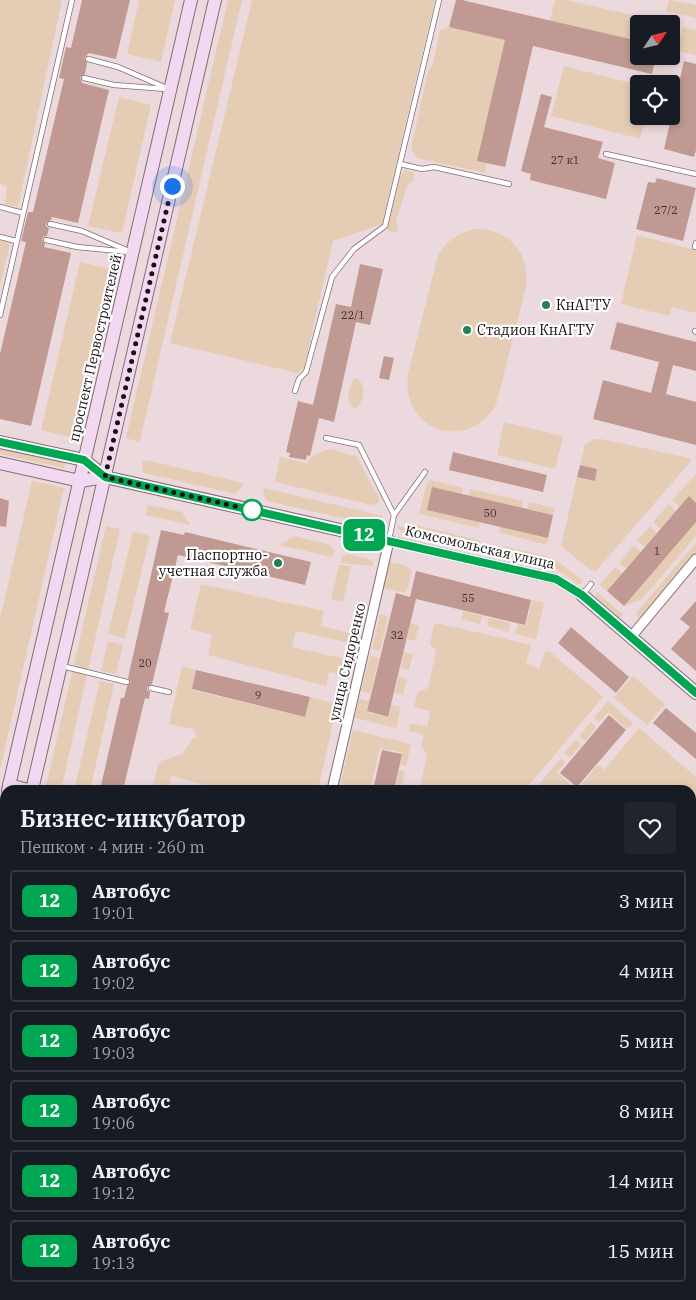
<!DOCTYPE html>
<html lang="ru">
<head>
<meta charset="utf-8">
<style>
	body { margin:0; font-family:"IBM Plex Serif",serif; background:#20242c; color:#f1f3f6; height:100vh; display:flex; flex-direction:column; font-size:19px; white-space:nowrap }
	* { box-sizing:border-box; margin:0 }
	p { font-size:16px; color:#9ea1a6 }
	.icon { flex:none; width:28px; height:28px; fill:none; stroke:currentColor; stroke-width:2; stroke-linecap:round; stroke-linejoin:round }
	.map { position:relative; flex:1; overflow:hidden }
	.details { position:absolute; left:0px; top:785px; width:696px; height:515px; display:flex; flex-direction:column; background:#171b24; border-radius:15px 15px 0 0; box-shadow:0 2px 8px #0003 }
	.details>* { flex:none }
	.badge { padding:0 10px; border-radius:8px; font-size:18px; line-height:32px }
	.needle { width:32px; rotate:55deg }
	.controls { position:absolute; left:630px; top:15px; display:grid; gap:10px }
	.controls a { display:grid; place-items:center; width:50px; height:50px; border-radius:5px; background:#171b24; box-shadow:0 2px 8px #0003; font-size:25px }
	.you { position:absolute; width:25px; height:25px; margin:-12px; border:4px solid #fff; border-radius:50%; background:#1a73e8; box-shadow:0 0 0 8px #1a73e833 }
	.map>.badge { position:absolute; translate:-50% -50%; box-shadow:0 0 0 2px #fff }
	.round { display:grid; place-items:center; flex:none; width:52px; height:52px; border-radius:5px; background:#20242c }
	.headline { display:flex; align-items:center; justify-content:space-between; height:85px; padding:0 20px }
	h1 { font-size:24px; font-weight:600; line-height:38px }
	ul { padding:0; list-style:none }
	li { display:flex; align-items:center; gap:15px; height:62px; margin:0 10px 8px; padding:0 10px; border:2px solid #363941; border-radius:5px }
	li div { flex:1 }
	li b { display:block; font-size:19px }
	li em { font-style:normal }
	li .badge { min-width:55px; font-weight:700; text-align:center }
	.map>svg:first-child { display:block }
	.green { fill:#e5ccb5 }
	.building { fill:#c09a92 }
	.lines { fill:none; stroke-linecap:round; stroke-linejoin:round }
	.lane-casing { stroke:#806f73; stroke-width:6 }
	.street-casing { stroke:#806f73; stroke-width:11 }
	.secondary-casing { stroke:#806f73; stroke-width:14 }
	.lane { stroke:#fff; stroke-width:4.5 }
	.street { stroke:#fff; stroke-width:9 }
	.secondary { stroke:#f2d8f0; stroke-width:12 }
	.line-casing { stroke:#fff; stroke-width:11 }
	.line { stroke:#00a651; stroke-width:8 }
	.walk { stroke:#171012; stroke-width:5; stroke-dasharray:0 9 }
	.poi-dot { fill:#278055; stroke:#fff; stroke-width:2 }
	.stop-dot { fill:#fff; stroke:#00a651; stroke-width:2.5 }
	.labels { text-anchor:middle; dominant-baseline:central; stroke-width:4.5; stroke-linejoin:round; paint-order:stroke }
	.number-label { font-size:11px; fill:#413232 }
	.poi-label { font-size:14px; fill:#171012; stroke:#fff; text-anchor:start }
	.street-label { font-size:14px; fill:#171012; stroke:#fff }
</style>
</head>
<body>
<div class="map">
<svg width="696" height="1300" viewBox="0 0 696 1300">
	<rect width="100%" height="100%" fill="#ecd9dd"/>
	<g class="green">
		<path d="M0 0H62L18 207 5 204 7 187 0 183Z"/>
		<path d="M139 0H175L161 62 127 54Z"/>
		<path d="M228 0H242L140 441 139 442 126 438Z"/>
		<path d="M252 0H435L382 224 333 241 304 367 297 373 170 343Z"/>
		<path d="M555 0H566L664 22 663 24H647L634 21 630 39 550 21Z"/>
		<path d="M669 0 696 5V18L666 11Z"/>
		<path d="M449 27 505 40 485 173 417 158 411 148 428 72 433 64 440 30Z"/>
		<path d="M683 27 696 30V55L677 51Z"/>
		<path d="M564 66 639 85V116H646L640 139 551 116Z"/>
		<path d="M119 97 151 105 122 233 88 226Z"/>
		<path d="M405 170 414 173V180L407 186 396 221 399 230 394 233 389 232 387 228 401 175Z"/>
		<path d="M477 229C510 230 530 253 526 287L496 405C466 454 400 430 408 374L438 255C447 240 459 232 477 229Z"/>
		<path d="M637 235 696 250V313L672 307 669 316 621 304Z"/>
		<path d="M0 240 10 243 0 286Z"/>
		<path d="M80 262 113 270 75 438 41 430Z"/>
		<path d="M357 378C367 386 365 403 354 409 345 400 349 391 352 381Z"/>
		<path d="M504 422 563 436 555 469 497 455Z"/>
		<path d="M595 439H601L690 458 691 461 596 571H592L561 546 577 477 595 481 597 469 580 465 585 444Z"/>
		<path d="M0 448 65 462 64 468 0 454Z"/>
		<path d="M331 449 353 456 355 454 379 498 378 503 371 505 275 482 280 457 307 463C311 453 322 452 331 449Z"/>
		<path d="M146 460 243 483 242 487 235 494 144 473 142 470 143 461Z"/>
		<path d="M696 474V503L689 496 680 507 672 500Z"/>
		<path d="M431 480 463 488 462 494 432 487 427 510 480 522 479 528 419 514 427 483Z"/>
		<path d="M32 481 64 488 0 770V619Z"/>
		<path d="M264 488 383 516 378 522 369 524 267 501 263 493Z"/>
		<path d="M470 489 523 501 522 508 469 496Z"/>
		<path d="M529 502 555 508 553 515 528 509Z"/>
		<path d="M669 504 676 511 661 529 653 522Z"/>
		<path d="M148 505 182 512 190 525 146 515Z"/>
		<path d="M696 522V536L642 599 624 606Z"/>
		<path d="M408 523 481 541 474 549 403 532 398 529 397 526 406 528Z"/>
		<path d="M106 526 120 529 61 790H45Z"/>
		<path d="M650 526 657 533 645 547 637 541Z"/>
		<path d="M500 527 548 538 547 545 499 532Z"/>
		<path d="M133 532 150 536 125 639 108 634Z"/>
		<path d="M295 536 330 545 334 551 332 557 279 545Z"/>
		<path d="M696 543V553L640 619 635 614Z"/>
		<path d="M634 545 641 552 626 569 619 563Z"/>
		<path d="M504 546 553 558 582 580V584H578L555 568 511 556Z"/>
		<path d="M347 554 369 559 373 562V566L340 563 343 555Z"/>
		<path d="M388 562 404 565 412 570 406 593 382 588Z"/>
		<path d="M339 565 351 566 343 602 331 599Z"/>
		<path d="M615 567 622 573 607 591 600 585Z"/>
		<path d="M201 584 324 611 321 626 357 635 355 644 296 631 292 647 350 660 347 676 329 672 326 686 208 655 212 635 190 629Z"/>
		<path d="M596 591 623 615 620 618 596 597Z"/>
		<path d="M532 600 544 603 536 639 515 634 518 624 526 626Z"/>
		<path d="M463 611 482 616 480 624 461 619Z"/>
		<path d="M380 614 388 616 380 651 372 649Z"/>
		<path d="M489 618 510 623 508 632 487 626Z"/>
		<path d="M411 623 419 626 415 641 407 639Z"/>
		<path d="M437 623 531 645 526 663 539 669 545 652H550L603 697 525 790H411L421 784 427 754 421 746 424 735 409 731 410 723 427 727 430 711 414 707 418 692 428 688 436 651 430 644 434 625Z"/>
		<path d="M108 641 123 645 116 674 101 671Z"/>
		<path d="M404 652 413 654 409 670 401 668Z"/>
		<path d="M370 655 379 658 370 694 361 691Z"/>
		<path d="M182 666 196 670 192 690 305 717 310 697 337 704 318 790H215V788L172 776 168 790H152L158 765 161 761 182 754 193 738H197L194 729 169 724Z"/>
		<path d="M399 676 407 679 403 695 395 693Z"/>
		<path d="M633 676 665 704 647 725 614 698Z"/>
		<path d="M100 681 114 684 90 790H74Z"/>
		<path d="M359 699 369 701 367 712 388 718 391 705 401 707 396 728 355 718Z"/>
		<path d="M608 701 633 723 627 729 608 712 599 722 594 718Z"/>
		<path d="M591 722 596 727 585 741 579 736Z"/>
		<path d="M639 728 696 777V802L691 808V790H577L598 765 604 770Z"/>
		<path d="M353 730 411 744 406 766 400 765 403 753 380 748 370 790H339Z"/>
		<path d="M576 740 581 745 570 758 564 753Z"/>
		<path d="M561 758 566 762 557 773 576 790H550L546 787 543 790H534Z"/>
		<path d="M399 770 405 772 401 790H395Z"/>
		<path d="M695 886 696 914 691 925V892Z"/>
		<path d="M5 964V1032L0 1054V985Z"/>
		<path d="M5 1078V1124L0 1123V1100Z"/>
		<path d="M0 1133 5 1134 4 1167 0 1166Z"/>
		<path d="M5 1195V1244L0 1243V1218Z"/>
		<path d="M119 1295H201L199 1300H119Z"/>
		<path d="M272 1295H377L376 1300H268Z"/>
		<path d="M417 1295H487L488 1299 416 1300Z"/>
	</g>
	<g class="building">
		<path d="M82 0H130L116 59 89 53 84 58 87 63 85 74 80 77 82 83 109 90 78 223 52 217 51 220 46 223V226L49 228 47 236 43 237 42 240 45 244 44 247 71 253 31 426 0 419V354L26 242 21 241 28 212H33L64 79 59 78 66 47 71 48Z"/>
		<path d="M456 0H462L630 39 635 18 639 19V56H656L652 74 533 46 505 167 477 161 505 40 449 27Z"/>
		<path d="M684 61 696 64V150L694 157 664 149Z"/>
		<path d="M541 94 552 97 544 127 603 142 598 158 615 163 606 199 530 180 531 174 521 171Z"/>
		<path d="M657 178 696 188 683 241 636 229 648 182 655 183Z"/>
		<path d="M360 264 383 269 370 325 356 322 334 422 319 418 310 456 307 455 306 460 289 457 290 453 286 452 298 401 313 405 336 304 351 307Z"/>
		<path d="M617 322 696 342V371L673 365 666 394 696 402V445L593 419 603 380 651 393 659 362 610 349Z"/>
		<path d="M384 356 394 358 389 380 379 378Z"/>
		<path d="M453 452 547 475 543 492 449 470Z"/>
		<path d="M580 465 597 469 595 481 577 477Z"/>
		<path d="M432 487 553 515 548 538 427 510Z"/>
		<path d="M689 496 696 503V522L624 606 607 591Z"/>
		<path d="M0 498 9 501 6 527 0 526Z"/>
		<path d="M161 530 184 535 185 532 311 562 305 585 178 555 164 612 169 613 152 684 147 687V690L150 692 149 699 145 698 123 790H100L121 698H124L127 686 131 682 128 678Z"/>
		<path d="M416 571 531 600 525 625 416 599 388 717 367 711 396 593 410 597Z"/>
		<path d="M696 601V671L671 649 690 627 680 619Z"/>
		<path d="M571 627 629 677 616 693 558 643Z"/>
		<path d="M196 670 310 697 305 717 192 689Z"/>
		<path d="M666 708 696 733V759L653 723Z"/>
		<path d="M609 715 626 730 577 787 560 773Z"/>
		<path d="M382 750 402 754 394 790H373Z"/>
	</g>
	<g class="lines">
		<g class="lane-casing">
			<g id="lane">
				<path d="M88 59 118 67 169 89"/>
				<path d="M84 78 114 85 166 89"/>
				<path d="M606 154 696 174"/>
				<path d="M400 164 422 169 434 167 509 184"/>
				<path d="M0 207 23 213"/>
				<path d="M50 224 82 231 131 252"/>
				<path d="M0 237 16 241"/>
				<path d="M46 240 77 247 129 252"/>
				<path d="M695 247 696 243"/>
				<path d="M0 315 72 0"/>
				<path d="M695 331 696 332"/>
				<path d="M295 391 299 379 306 372 332 277 354 249 385 226 439 0"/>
				<path d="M326 438 359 445 394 515"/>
				<path d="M389 540 394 515 425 472"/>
				<path d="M583 594 591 584"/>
				<path d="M62 666 127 682"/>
				<path d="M151 688 169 692"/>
				<path d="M691 1055H696"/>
				<path d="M508 1295 513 1300"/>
				<path d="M106 1300 107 1295"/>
			</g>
		</g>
		<g class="street-casing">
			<g id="street">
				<path d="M631 637 696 559"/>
				<path d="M332 790 389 541 556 579 582 595"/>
				<path d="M0 1172 5 1173"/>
				<path d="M215 1300 216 1295"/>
			</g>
		</g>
		<g class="secondary-casing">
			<g id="secondary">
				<path d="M0 442 84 460 105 477"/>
				<path d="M0 463 80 481 105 477 389 541"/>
				<path d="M582 595 696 693"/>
				<path d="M9 785 28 790"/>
				<path d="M8 790 191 0"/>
				<path d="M32 790 215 0"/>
				<path d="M0 824 5 803"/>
				<path d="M0 930 5 909"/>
				<path d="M691 1174 696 1169"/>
				<path d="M583 1300 587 1295"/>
			</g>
		</g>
		<use href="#lane" class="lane"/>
		<use href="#street" class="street"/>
		<use href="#secondary" class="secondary"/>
	</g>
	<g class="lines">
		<g class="line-casing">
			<path id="line" d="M0 442 84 460 105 477 556 579 582 595 696 693"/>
		</g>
		<use href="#line" class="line"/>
		<path class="walk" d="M172 186 105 477 252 510"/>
	</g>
	<g class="poi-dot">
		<circle cx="546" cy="305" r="5"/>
		<circle cx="467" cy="330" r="5"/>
		<circle cx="278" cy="563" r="5"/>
	</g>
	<circle class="stop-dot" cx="252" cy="510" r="10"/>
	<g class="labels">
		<g class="number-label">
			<text x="565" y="160">27 к1</text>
			<text x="666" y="210">27/2</text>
			<text x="353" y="315">22/1</text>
			<text x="490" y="513">50</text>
			<text x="657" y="551">1</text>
			<text x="468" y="598">55</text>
			<text x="397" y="635">32</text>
			<text x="145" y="663">20</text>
			<text x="258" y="695">9</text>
		</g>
		<g class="poi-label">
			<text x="556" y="305">КнАГТУ</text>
			<text x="477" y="330">Стадион КнАГТУ</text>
			<text x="268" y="555" text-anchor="end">Паспортно-<tspan x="268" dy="16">учетная служба</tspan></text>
		</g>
		<g class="street-label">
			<text transform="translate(95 348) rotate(-77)">проспект Первостроителей</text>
			<text transform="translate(480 547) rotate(13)">Комсомольская улица</text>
			<text transform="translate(347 662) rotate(-77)">улица Сидоренко</text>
		</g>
	</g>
</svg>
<div class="controls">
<a><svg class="needle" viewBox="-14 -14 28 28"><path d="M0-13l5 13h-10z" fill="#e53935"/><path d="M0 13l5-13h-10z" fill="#9ea1a6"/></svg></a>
<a><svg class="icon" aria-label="locate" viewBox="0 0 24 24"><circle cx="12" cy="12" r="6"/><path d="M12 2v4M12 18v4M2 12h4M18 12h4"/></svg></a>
</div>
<div class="you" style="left:172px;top:186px"></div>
<b class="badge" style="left:364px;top:535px;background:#00a651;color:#fff">12</b>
<section class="details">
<div class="headline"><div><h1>Бизнес-инкубатор</h1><p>Пешком · 4 мин · 260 m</p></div><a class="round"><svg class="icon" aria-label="heart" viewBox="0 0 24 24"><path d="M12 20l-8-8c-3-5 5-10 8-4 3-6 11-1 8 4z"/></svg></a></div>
<ul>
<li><span class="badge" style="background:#00a651;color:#fff">12</span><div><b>Автобус</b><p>19:01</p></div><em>3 мин</em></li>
<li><span class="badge" style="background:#00a651;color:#fff">12</span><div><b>Автобус</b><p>19:02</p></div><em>4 мин</em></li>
<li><span class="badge" style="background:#00a651;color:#fff">12</span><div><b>Автобус</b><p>19:03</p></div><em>5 мин</em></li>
<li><span class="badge" style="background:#00a651;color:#fff">12</span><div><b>Автобус</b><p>19:06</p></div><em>8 мин</em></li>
<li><span class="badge" style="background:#00a651;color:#fff">12</span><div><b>Автобус</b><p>19:12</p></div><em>14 мин</em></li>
<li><span class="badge" style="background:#00a651;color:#fff">12</span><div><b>Автобус</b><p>19:13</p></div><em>15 мин</em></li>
</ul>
</section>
</div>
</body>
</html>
